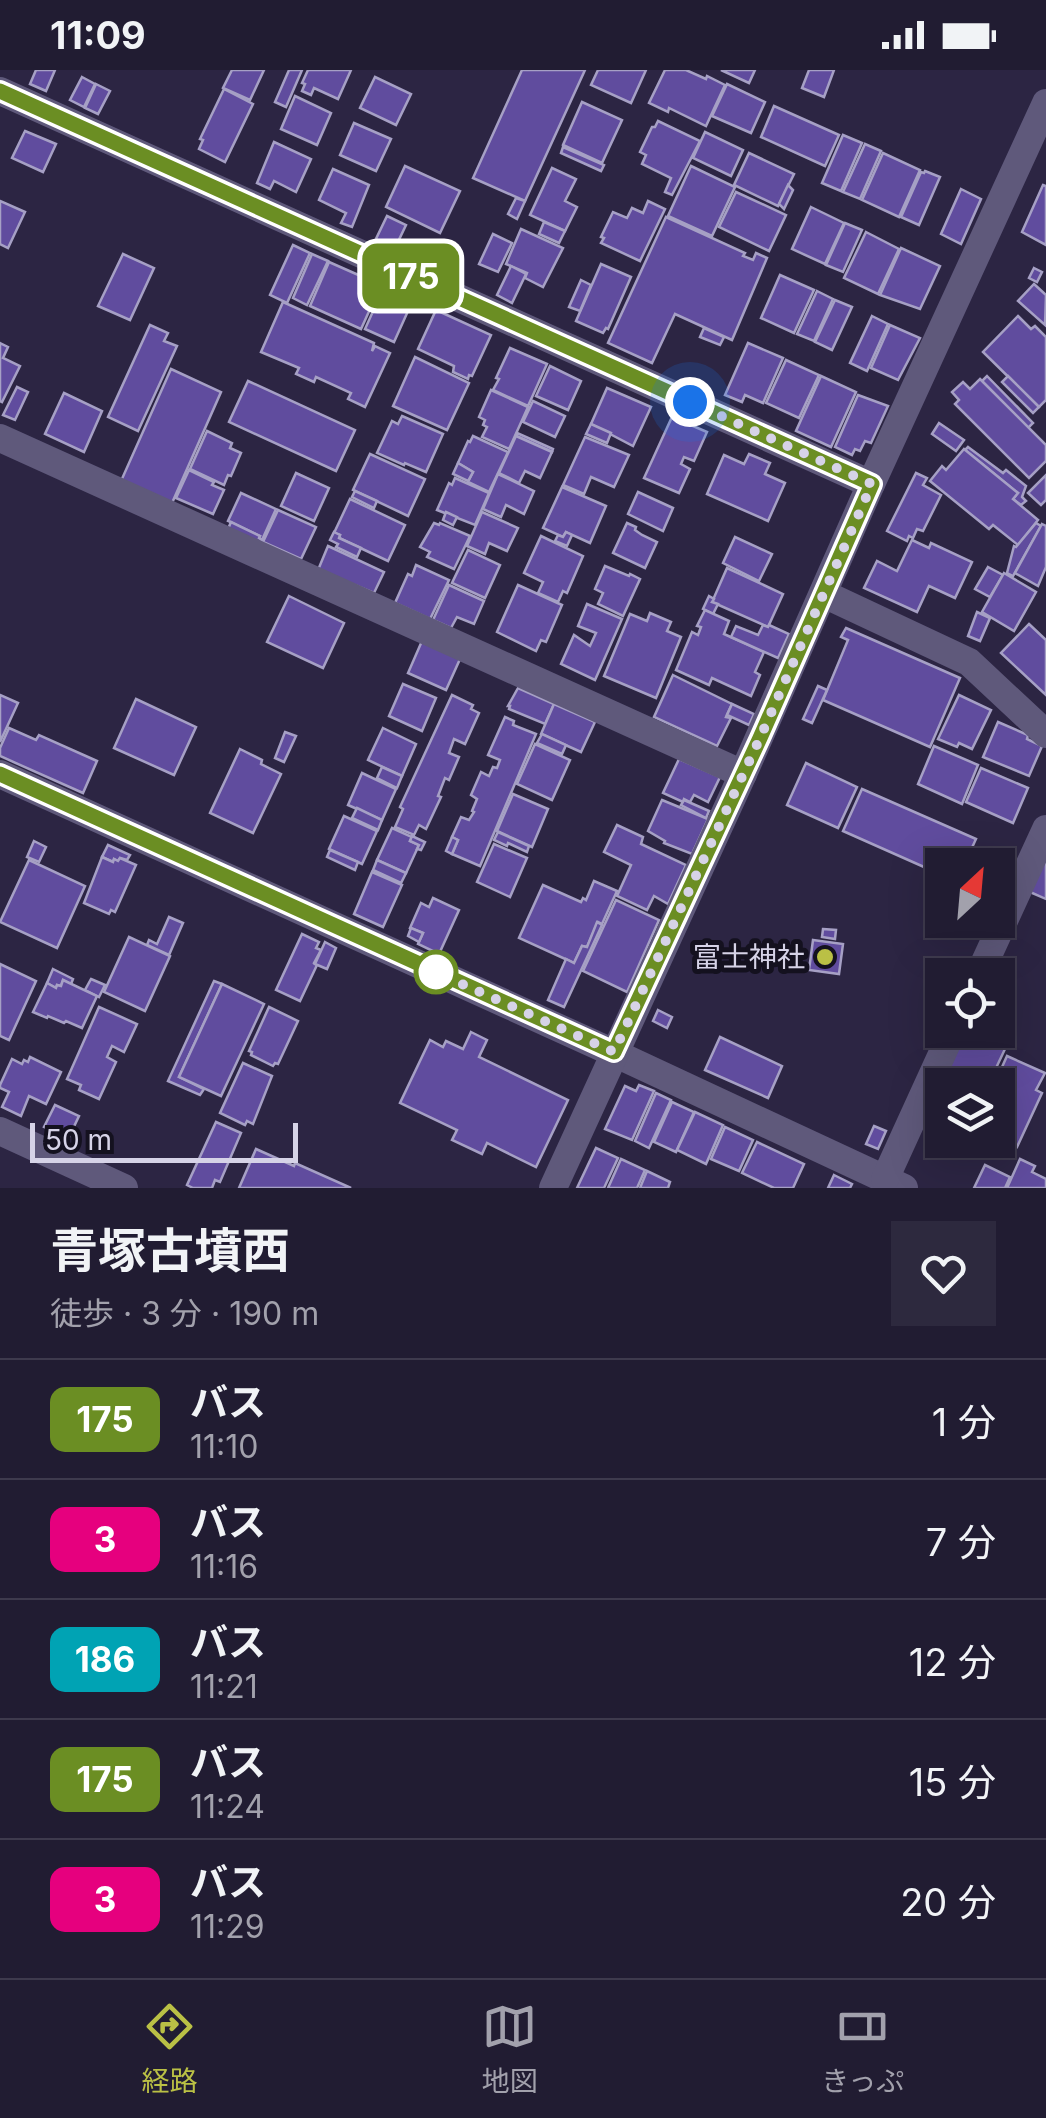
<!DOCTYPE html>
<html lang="ja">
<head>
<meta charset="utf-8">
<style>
	body { margin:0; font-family:Inter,"Noto Sans JP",sans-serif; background:#2d293e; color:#f1f3f6; height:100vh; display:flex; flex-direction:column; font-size:38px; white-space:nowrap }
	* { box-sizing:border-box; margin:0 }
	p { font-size:32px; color:#a2a1ac }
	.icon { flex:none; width:55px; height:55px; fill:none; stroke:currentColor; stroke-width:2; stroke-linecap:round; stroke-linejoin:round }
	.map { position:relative; height:1118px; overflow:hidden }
	.details { display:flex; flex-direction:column; background:#211c32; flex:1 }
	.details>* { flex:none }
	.badge { padding:0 20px; border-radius:15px; font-size:35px; line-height:65px }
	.needle { width:65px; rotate:26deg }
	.tools { position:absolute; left:925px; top:778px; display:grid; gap:20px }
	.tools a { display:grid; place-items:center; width:90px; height:90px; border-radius:0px; background:#211c32; box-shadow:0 10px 40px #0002,0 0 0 2px #3e3a4d; font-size:50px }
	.scale { position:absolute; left:30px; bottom:25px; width:268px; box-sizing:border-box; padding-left:10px; border:5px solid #d6d3e7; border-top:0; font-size:28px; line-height:35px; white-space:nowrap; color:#d6d3e7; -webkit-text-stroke:8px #14111f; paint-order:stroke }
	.you { position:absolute; width:50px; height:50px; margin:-25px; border:8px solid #fff; border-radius:50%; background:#1a73e8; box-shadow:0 0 0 15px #1a73e833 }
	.map>.badge { position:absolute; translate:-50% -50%; box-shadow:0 0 0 5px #fff }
	.round { display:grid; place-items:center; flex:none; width:105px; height:105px; border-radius:0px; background:#2d293e }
	.headline { display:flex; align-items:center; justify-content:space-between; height:170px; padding:0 50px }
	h1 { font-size:48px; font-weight:700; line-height:75px }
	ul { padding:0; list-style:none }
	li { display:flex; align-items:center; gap:30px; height:120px; padding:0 50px; border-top:2px solid #3e3a4d }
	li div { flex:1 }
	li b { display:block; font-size:38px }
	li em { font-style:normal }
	li .badge { min-width:110px; font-weight:700; text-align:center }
	.status { display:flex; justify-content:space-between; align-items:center; height:70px; padding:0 50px; background:#211c32; direction:ltr }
	.status svg { height:28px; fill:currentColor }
	.tab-bar { display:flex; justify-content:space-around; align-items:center; height:140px; border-top:2px solid #3e3a4d; background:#211c32; font-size:28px; color:#a2a1ac }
	.tab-bar a { display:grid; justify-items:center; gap:5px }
	.tab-bar .selected { color:#bac045 }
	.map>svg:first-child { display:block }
	.building { fill:#604c9e; stroke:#a6a0c5; stroke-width:2.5 }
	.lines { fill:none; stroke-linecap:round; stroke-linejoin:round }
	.minor { stroke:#5f597b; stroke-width:28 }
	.line-casing { stroke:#fff; stroke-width:22 }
	.line { stroke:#6b8e23; stroke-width:15 }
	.walk { stroke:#d6d3e7; stroke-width:10; stroke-dasharray:0 18 }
	.poi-dot { fill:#bac045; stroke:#14111f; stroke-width:4 }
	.stop-dot { fill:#fff; stroke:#6b8e23; stroke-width:5 }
	.labels { text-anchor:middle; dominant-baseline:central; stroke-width:10; stroke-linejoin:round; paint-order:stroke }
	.poi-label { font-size:28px; fill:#d6d3e7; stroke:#14111f; text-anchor:end }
</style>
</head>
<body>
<div class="status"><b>11:09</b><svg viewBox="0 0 49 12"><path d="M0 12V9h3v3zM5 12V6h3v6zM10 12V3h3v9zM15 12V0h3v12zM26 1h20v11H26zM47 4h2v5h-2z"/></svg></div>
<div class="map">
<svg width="1046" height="1118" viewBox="0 0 1046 1118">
	<rect width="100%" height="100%" fill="#2c2543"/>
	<g class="building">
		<path d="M36 0H55L46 21 30 14Z"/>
		<path d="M232 0H264L250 30 223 18Z"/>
		<path d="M289 0H302L286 37 275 32Z"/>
		<path d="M308 0H351L338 29 314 18 311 25 302 21 305 14 302 13Z"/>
		<path d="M522 0H585L525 131 473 108Z"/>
		<path d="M598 0H646L631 33 591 15Z"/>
		<path d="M665 0H686L706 9 707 6 725 15 706 56 669 38 668 42 649 33Z"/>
		<path d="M721 0H755L749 13Z"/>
		<path d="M809 0H834L824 27 802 18Z"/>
		<path d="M82 7 95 14 84 37 70 30Z"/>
		<path d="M375 7 411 24 396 55 360 38Z"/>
		<path d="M96 14 110 21 98 44 85 38Z"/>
		<path d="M727 14 765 32 751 63 712 46Z"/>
		<path d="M224 19 253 34 225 92 199 79 203 70 200 69Z"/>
		<path d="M295 26 331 43 317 75 281 59Z"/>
		<path d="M582 32 622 50 602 93 563 75Z"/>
		<path d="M774 36 839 65 825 96 761 67Z"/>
		<path d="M658 51 700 71 672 125 665 122 671 108 642 94 646 85 640 82 652 57H655Z"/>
		<path d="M354 53 391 69 376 101 340 85Z"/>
		<path d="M25 61 56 74 43 102 12 88Z"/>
		<path d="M705 62 743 80 731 106 693 88Z"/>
		<path d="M843 65 862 73 841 121 822 113Z"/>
		<path d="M274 72 311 89 296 122 274 111 270 119 257 113Z"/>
		<path d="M865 74 881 81 860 129 843 122Z"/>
		<path d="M563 77 604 95 601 101 561 83Z"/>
		<path d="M749 83 794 104 778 136 734 115Z"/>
		<path d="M883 83 920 100 899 147 862 130Z"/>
		<path d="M405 96 460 121 440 163 386 137Z"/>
		<path d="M691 96 735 117 712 166 668 146Z"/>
		<path d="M552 98 576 109 565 131 577 137 565 161 530 145Z"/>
		<path d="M333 99 369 115 352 157 341 153 346 143 319 130Z"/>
		<path d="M925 101 940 107 919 155 901 147 921 102 924 103Z"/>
		<path d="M788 115 793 120 784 139 779 134Z"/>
		<path d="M1043 115 1046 116V175L1022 162Z"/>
		<path d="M961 119 981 129 961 174 941 164Z"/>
		<path d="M736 122 786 145 769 181 719 157Z"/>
		<path d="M516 128 525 131 517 149 508 144Z"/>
		<path d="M0 131 25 142 8 178 0 174Z"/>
		<path d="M648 131 665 139 640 191 601 173 604 168 601 167 613 142 627 148 632 138 643 143Z"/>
		<path d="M811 137 844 153 825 194 792 179Z"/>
		<path d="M387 146 406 155 394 180 375 171Z"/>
		<path d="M666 147 745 183 743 186 753 190 756 183 767 188 732 270 675 244 652 293 608 273Z"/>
		<path d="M544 152 565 161 559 173 539 164Z"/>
		<path d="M845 153 862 160 843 202 826 195Z"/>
		<path d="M521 159 563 178 543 217 525 208 527 203 506 194Z"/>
		<path d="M866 162 899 179 878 224 844 208Z"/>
		<path d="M493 164 512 173 498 202 479 194Z"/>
		<path d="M293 175 310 183 287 233 270 225Z"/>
		<path d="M901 178 940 196 920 239 880 225Z"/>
		<path d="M123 184 154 198 130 250 98 236Z"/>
		<path d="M312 184 328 191 307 235 293 228Z"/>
		<path d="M329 192 381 215 361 259 310 236Z"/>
		<path d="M601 194 631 207 608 259 606 258 603 263 576 251Z"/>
		<path d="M511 196 526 204 512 233 497 225Z"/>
		<path d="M1034 198 1042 202 1037 212 1029 208Z"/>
		<path d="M780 205 814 220 794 263 761 248Z"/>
		<path d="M581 210 591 215 580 241 569 237Z"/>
		<path d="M1034 214 1046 225 1045 255 1018 231Z"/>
		<path d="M384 217 413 230 394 272 365 259Z"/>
		<path d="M817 221 833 229 814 271 797 264Z"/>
		<path d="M835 230 852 237 832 280 815 272Z"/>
		<path d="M283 232 374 273 372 281 375 276 390 283 365 337 348 329 351 323 316 307 314 312 296 304 299 298 261 282Z"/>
		<path d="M436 240 491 265 472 306 469 305 468 309 453 302 454 296 418 279Z"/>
		<path d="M872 246 888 254 867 301 850 293Z"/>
		<path d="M1018 246 1031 259 1035 256 1046 267V330L1039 337 983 282Z"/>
		<path d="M150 255 168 263 164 271 177 276 138 361 108 347Z"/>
		<path d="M890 255 920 268 898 310 871 298Z"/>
		<path d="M704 258 724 267 720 275 700 267Z"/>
		<path d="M0 273 8 277 3 288 20 296 2 332 0 331Z"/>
		<path d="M748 273 783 288 763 333 745 325 742 332 725 325Z"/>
		<path d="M510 278 547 294 528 336 493 320 499 309 496 308Z"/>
		<path d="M415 287 469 313 447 360 393 336Z"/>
		<path d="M786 290 819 305 799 348 766 333Z"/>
		<path d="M550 296 581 311 568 340 536 326Z"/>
		<path d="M171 299 221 322 172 433 121 411Z"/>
		<path d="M821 306 856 322 831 377 796 361Z"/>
		<path d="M987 306 1033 353 1028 358 982 311Z"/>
		<path d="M1008 306 1039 337 1033 343 1002 312Z"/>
		<path d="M980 309 1046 375V391L1029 408 955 334 959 330 952 322 963 312 970 319Z"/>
		<path d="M248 311 355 360 336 401 229 352Z"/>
		<path d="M17 317 28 322 15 350 3 345Z"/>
		<path d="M607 318 651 337 633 376 591 354Z"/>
		<path d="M491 320 528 337 509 379 482 367 487 357 483 355 485 350 479 347Z"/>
		<path d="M64 323 102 341 84 382 45 364Z"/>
		<path d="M858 325 888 336 871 373 865 371 860 381 855 379 852 385 835 377Z"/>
		<path d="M533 331 565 346 555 367 523 352Z"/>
		<path d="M402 346 443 364 426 402 405 393 404 395 377 383 392 351 398 354Z"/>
		<path d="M672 347 707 362 694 391 684 387 681 394 690 399 679 423 644 408Z"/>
		<path d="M939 353 964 370 956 381 932 364Z"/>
		<path d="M591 354 611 363 607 373 586 364Z"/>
		<path d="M207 361 232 373 230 378 241 383 231 406 228 405 224 415 190 399Z"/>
		<path d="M517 363 553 379 552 382 516 366Z"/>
		<path d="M473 366 508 382 489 422 468 412 473 402 458 393 468 371 470 372Z"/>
		<path d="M516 366 552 382 540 408 525 401 519 413 499 403Z"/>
		<path d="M585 367 629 385 614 417 591 407 584 424 563 415Z"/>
		<path d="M968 377 1003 403 1006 400 1026 416 1022 427 1026 431 1021 435 1013 429 1018 423 965 380Z"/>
		<path d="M964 379 1018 423 1013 429 1038 450 1018 475 993 455 989 459 930 411 942 396 946 400Z"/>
		<path d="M370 384 425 409 408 446 353 420Z"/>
		<path d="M749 384 770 393 765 404 785 413 768 451 707 424 724 385 744 394Z"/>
		<path d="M458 393 473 402 468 411 453 404Z"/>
		<path d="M189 400 214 412 212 415 224 420 213 444 176 428Z"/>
		<path d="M296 403 329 418 314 451 281 436Z"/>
		<path d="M916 403 927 408 923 415 941 425 923 461 917 459 913 468 909 466 907 471 887 461Z"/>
		<path d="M498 404 534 421 524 444 506 435 501 447 483 439Z"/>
		<path d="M1046 405V430L1041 435 1028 423Z"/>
		<path d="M455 408 489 423 475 455 437 440 449 413 452 415Z"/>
		<path d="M562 417 606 436 590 473 566 462 563 467 543 458Z"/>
		<path d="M355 421 377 431 374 438 352 427Z"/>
		<path d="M638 422 673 438 663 461 628 444Z"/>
		<path d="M241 423 276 439 262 470 259 468 260 466 228 451Z"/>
		<path d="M350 429 405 455 388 491 339 468 340 465 334 463Z"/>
		<path d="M278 440 316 457 301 489 263 472Z"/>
		<path d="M446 442 457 447 453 455 443 450Z"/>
		<path d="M482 442 518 458 507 481 489 473 485 484 467 476Z"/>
		<path d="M231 452 260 466 259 468 262 470 260 474 228 459Z"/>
		<path d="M434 453 439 455 440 453 470 466 454 499 427 487 430 482 420 477Z"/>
		<path d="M627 453 636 457 635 460 642 465 657 472 645 498 613 483Z"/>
		<path d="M1036 453 1041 456 1013 506 1007 503 1014 476 1016 477Z"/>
		<path d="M1042 454 1046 456V497L1038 516 1015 503Z"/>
		<path d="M334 462 340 465 339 468 361 478 357 487 336 477 338 474 330 470Z"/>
		<path d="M566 462 572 465 567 476 555 471 558 465 563 467Z"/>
		<path d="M541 466 583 486 567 523 563 521 558 532 538 523 543 512 524 503Z"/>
		<path d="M735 467 772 484 759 511 723 493Z"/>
		<path d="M912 470 929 478 931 473 972 492 955 528 929 516 917 542 864 518 877 491 897 501Z"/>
		<path d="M328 476 384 502 374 523 318 500Z"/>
		<path d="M468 480 500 495 485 528 452 513Z"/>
		<path d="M416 495 449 510 430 549 395 533 408 504 412 506Z"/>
		<path d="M605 496 629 506 630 504 640 509 623 546 598 534 603 523 595 519Z"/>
		<path d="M988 497 1003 505 990 527 975 519Z"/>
		<path d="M727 498 783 524 768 557 712 532Z"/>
		<path d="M1004 503 1036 522 1014 561 982 542Z"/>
		<path d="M449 515 484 531 474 554 457 547 451 558 433 550Z"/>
		<path d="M518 515 562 535 546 572 541 570 536 581 497 562Z"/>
		<path d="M289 526 344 553 323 598 267 572Z"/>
		<path d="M709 526 714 529 712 532 718 534 713 544 703 539Z"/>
		<path d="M587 534 622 549 595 610 561 594 574 565 590 576 596 563 578 556Z"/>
		<path d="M705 540 729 551 724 564 764 582 755 602 760 605 751 626 712 608 709 615 676 600 692 562 698 565 701 557 697 556Z"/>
		<path d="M977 542 990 548 980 571 968 566Z"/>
		<path d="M650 543 671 552 667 561 681 567 656 628 604 606 630 544 647 551Z"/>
		<path d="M1029 554 1046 570V625L1001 583Z"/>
		<path d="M763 555 768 557 769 555 789 564 778 588 731 567 736 556 758 565Z"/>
		<path d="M846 558 960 608 930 677 823 630 848 570 841 567Z"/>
		<path d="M422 571 460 589 446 620 408 603Z"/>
		<path d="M673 605 732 634 726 647 731 648 717 676 654 647Z"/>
		<path d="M403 614 436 628 422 661 389 646Z"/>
		<path d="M818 616 827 620 812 653 803 649Z"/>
		<path d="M518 618 554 634 545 654 509 639 510 636H508Z"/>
		<path d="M0 625 18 633 0 672Z"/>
		<path d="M452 625 473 635 471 639 479 643 465 674 454 669 449 683 459 687 449 710 445 708 438 726 441 727 426 759 419 755 414 765 395 757 403 739 400 737Z"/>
		<path d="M959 625 991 640 972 679 959 673 957 677 938 669Z"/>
		<path d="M136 629 196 657 174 705 114 678Z"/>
		<path d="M554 634 595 652 581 682 541 664Z"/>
		<path d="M732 634 754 644 749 655 727 645Z"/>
		<path d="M505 647 514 651 513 655 536 664 480 796 452 784 458 770 452 767 461 747 469 750 474 742 472 741 477 729 471 725 481 702 489 706 493 697 497 698 500 690 488 685Z"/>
		<path d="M998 652 1028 665 1027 669 1042 676 1029 706 983 687Z"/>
		<path d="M9 658 36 670 39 665 97 691 83 723 0 686V678Z"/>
		<path d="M383 658 416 674 402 706 368 690Z"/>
		<path d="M285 662 296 666 284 692 275 688Z"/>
		<path d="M542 664 566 675 562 684 537 673Z"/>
		<path d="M535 674 570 690 552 730 517 714Z"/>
		<path d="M934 676 978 695 962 734 918 714Z"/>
		<path d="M240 679 262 690 261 694 281 704 253 763 210 743Z"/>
		<path d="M679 689 720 707 708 732 694 725 690 732 684 729 683 732 663 723Z"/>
		<path d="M806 693 857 717 838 758 787 735Z"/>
		<path d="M382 697 402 706 397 718 377 708Z"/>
		<path d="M981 698 1028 718 1013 753 966 732Z"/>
		<path d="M362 703 396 719 382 750 348 735Z"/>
		<path d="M862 719 976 769 964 795H942V805L843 761Z"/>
		<path d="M513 724 548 739 532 777 497 761Z"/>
		<path d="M662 730 708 749 692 784 664 773 665 771 648 761Z"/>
		<path d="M684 730 709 741 706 748 681 735Z"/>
		<path d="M357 738 382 750 378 760 352 748Z"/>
		<path d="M344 746 377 761 362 794 329 779Z"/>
		<path d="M617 755 643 767 641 774 686 795 668 834 654 826 647 840 617 826 631 795 604 782Z"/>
		<path d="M392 758 412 767 410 771 419 775 406 803 377 790Z"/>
		<path d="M498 762 529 776 527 782 508 773 507 776 494 770Z"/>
		<path d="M412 766 425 772 421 780 417 779 419 775 410 771Z"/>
		<path d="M452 767 458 770 452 784 446 781Z"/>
		<path d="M34 771 46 777 39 792 27 787Z"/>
		<path d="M494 774 527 788 510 827 477 812Z"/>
		<path d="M108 775 130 785 127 790 120 788 118 791 114 789 113 792 102 787Z"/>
		<path d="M330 780 358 792 355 800 327 787Z"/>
		<path d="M102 787 113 792 114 789 118 791 120 788 136 795 115 842 111 840 109 844 84 833Z"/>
		<path d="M29 790 85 816 57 878 0 852Z"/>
		<path d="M377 790 406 803 401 813 373 800Z"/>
		<path d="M1044 791 1046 792V829L1030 822Z"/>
		<path d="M372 802 402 815 383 857 354 844Z"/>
		<path d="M594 811 617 821 602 854 598 852 587 877 582 876 574 893 519 868 543 815 581 832 583 828 586 830Z"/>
		<path d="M433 828 459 840 439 884 418 874 423 863 410 858 421 833 429 837Z"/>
		<path d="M616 830 659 850 627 922 583 901Z"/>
		<path d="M169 847 183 853 169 885 147 875 149 870 157 874Z"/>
		<path d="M597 852 602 855 564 937 548 930 566 889 574 893 582 876 587 877Z"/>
		<path d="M411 858 423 863 419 872 408 866Z"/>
		<path d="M823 859 836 860 835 869 822 867Z"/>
		<path d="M302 864 319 872 316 878 321 880 314 893 317 895 300 931 276 920Z"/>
		<path d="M129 867 170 886 145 941 104 922Z"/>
		<path d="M813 870 843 874 839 904 809 900Z"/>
		<path d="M325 872 336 878 327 899 315 894Z"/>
		<path d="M0 894 36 911 9 970 0 966Z"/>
		<path d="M53 899 73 909 71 914 63 910 61 916 57 915 56 918 47 913Z"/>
		<path d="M91 909 105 915 99 927 85 920Z"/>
		<path d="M63 910 97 926 82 958 66 951 64 953 48 946 47 948 33 942 47 913 56 918 57 915 61 916Z"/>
		<path d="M214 911 222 914 179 1007 204 1019 200 1025 168 1011Z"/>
		<path d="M222 914 264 934 221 1026 179 1007Z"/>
		<path d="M99 937 137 954 124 982 112 976 107 987 116 992 99 1029 79 1020 81 1015 67 1009Z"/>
		<path d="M269 937 298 951 278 994 275 993 273 996 251 985 252 982 249 981Z"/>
		<path d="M658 940 672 947 667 958 653 951Z"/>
		<path d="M471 962 487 970 479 987 568 1030 536 1097 487 1073 482 1084 452 1070 457 1060 400 1033 430 970 443 977 446 971 463 979Z"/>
		<path d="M964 963 1005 979 988 1015H950L952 1011 940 1006Z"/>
		<path d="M720 967 782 996 768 1028 705 1000Z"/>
		<path d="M1007 986 1045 1003 1036 1020 1042 1023 1017 1077 998 1068V1015H994Z"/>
		<path d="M30 987 61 1002 46 1034 29 1026 21 1046 2 1037 9 1022 0 1018V1015L12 989 22 994 24 990 28 992Z"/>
		<path d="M243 993 272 1006 253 1054 247 1051 245 1055 220 1043Z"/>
		<path d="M639 1015 654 1021 632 1070 605 1059 625 1016 636 1021Z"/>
		<path d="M656 1023 671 1030 649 1078 635 1071Z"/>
		<path d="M672 1032 694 1042 676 1082 654 1072Z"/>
		<path d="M55 1035 79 1046 68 1069 44 1057Z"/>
		<path d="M695 1042 723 1055 706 1094 677 1080Z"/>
		<path d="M216 1052 241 1063 220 1112 215 1110 212 1118H193L187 1115Z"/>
		<path d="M874 1056 886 1061 878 1079 866 1074Z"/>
		<path d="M725 1057 753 1070 739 1101 711 1089Z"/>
		<path d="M757 1072 804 1094 793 1118H774L742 1103Z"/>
		<path d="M596 1078 618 1088 604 1118H577Z"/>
		<path d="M256 1079 294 1096 295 1093 351 1118H239Z"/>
		<path d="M621 1089 645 1100 637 1118H608Z"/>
		<path d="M1020 1089 1035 1096 1032 1102 1046 1109V1118H1007Z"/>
		<path d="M985 1095 1010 1107 1005 1118H974Z"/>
		<path d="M647 1101 670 1112 668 1118H640Z"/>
		<path d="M834 1105 852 1114 850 1118H828Z"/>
	</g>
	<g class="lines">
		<g class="minor">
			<path d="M0 21 871 414"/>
			<path d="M0 368 743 704"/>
			<path d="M824 524 969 592 1046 664"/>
			<path d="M0 704 614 983 904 1118"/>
			<path d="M979 905 1046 759"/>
			<path d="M0 1061 124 1118"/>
			<path d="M885 1109 953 960"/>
			<path d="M553 1118 743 704 871 414 1046 33"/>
		</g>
	</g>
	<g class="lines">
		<g class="line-casing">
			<path id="line" d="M0 21 872 414 760 668 614 982 0 704"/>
		</g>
		<use href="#line" class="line"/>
		<path class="walk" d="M436 902 433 901 614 982 760 668 872 414 690 332"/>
	</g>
	<circle class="poi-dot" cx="825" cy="887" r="10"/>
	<circle class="stop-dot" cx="436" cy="902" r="20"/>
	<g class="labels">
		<g class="poi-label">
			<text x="805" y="887">富士神社</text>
		</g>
	</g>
</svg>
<div class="tools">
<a><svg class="needle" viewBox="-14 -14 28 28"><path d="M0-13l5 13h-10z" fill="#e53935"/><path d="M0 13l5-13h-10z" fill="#a2a1ac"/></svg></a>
<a><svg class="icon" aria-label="locate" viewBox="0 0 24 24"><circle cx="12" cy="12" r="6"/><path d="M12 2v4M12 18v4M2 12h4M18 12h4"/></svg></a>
<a><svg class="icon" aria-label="layers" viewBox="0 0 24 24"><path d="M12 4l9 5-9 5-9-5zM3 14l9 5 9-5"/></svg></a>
</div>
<div class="scale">50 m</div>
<div class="you" style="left:690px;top:332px"></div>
<b class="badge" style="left:411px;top:206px;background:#6b8e23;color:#fff">175</b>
</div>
<section class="details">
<div class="headline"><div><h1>青塚古墳西</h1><p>徒歩 · 3 分 · 190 m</p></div><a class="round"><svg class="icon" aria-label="heart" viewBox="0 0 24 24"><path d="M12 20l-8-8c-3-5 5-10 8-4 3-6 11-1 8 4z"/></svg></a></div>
<ul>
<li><span class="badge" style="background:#6b8e23;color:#fff">175</span><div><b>バス</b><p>11:10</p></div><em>1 分</em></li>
<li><span class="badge" style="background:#e6007e;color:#fff">3</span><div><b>バス</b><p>11:16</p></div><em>7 分</em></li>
<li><span class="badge" style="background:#00a3b4;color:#fff">186</span><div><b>バス</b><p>11:21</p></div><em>12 分</em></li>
<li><span class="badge" style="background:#6b8e23;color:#fff">175</span><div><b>バス</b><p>11:24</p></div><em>15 分</em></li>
<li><span class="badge" style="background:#e6007e;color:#fff">3</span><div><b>バス</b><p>11:29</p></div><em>20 分</em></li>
</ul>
</section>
<nav class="tab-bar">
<a class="selected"><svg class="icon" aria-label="directions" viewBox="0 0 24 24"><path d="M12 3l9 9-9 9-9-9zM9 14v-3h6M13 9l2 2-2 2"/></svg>経路</a>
<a><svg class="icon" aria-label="map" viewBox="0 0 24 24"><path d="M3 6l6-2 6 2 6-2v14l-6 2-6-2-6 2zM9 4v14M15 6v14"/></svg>地図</a>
<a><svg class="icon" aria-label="tickets" viewBox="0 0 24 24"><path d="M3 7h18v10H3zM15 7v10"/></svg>きっぷ</a>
</nav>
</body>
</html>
